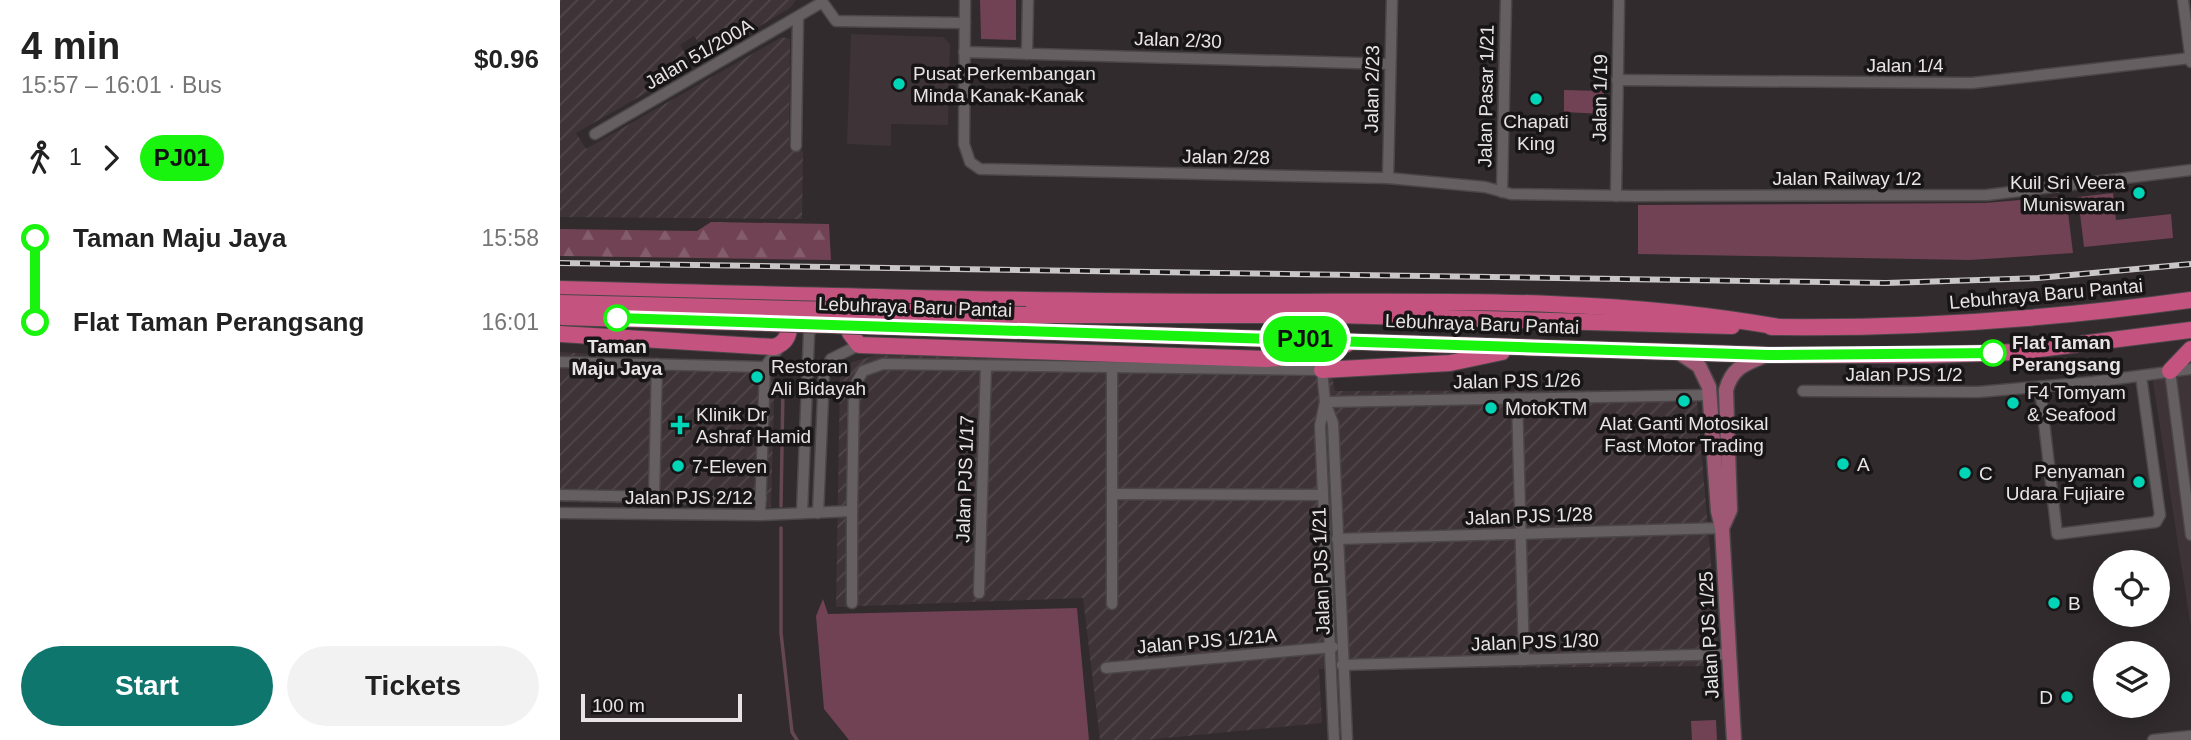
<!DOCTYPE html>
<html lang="en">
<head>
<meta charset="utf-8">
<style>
	body { margin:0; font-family:Helvetica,sans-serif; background:#f2f2f2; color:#222; height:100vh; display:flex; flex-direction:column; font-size:26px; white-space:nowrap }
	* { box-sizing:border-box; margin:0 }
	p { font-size:23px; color:#767676 }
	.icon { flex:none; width:38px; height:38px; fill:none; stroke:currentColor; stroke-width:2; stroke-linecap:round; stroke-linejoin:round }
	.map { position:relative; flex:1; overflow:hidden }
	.panel { display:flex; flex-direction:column; background:#fff; width:560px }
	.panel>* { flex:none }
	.badge { padding:0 14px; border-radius:23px; font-size:24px; line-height:46px }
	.fabs { position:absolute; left:1533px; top:550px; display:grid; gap:14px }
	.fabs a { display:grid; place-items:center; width:77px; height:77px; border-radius:50%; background:#fff; box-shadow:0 4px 18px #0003; font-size:35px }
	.scale { position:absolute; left:21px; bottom:18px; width:161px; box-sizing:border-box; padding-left:7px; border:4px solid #e8e4e5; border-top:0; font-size:19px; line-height:24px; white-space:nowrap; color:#e8e4e5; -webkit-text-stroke:5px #171515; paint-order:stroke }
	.map>.badge { position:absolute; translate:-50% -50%; box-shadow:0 0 0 4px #fff }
	.legs { display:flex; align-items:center; gap:10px; height:77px; padding:0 21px; font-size:23px }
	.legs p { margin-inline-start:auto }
	.summary { display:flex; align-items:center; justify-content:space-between; height:119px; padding:0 21px }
	h1 { font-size:38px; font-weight:800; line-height:52px }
	.button { display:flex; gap:14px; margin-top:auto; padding:14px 21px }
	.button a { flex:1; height:80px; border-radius:42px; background:#0f766e; color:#fff; font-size:28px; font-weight:800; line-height:80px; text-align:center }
	.button a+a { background:#f2f2f2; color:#222 }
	ul { padding:0 21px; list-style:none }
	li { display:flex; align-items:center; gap:24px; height:84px; font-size:26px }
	li i { display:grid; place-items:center; width:10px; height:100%; margin:0 9px; background:currentColor }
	li i::after { content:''; width:18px; height:18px; margin:-9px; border:5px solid; border-radius:50%; background:#fff }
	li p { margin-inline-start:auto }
	li:first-child i { background:linear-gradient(#0000 50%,currentColor 0) }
	li:last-child i { background:linear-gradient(currentColor 50%,#0000 0) }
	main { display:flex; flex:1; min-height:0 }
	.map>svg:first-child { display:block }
	.built { fill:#3e3337 }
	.industrial { fill:url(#industrial-furrows) }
	.green { fill:#704253 }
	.forest { fill:url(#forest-firs) }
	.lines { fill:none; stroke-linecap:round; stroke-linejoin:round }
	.stream { stroke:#654653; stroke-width:3.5 }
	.minor-casing { stroke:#4b4647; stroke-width:13 }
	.major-casing { stroke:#4b4647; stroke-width:17 }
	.highway-casing { stroke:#4b4647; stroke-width:18 }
	.minor { stroke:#655f61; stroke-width:10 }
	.major { stroke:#9f5874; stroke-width:14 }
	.highway { stroke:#c55380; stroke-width:16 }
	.rail-casing { stroke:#cac5c7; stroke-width:6 }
	.rail { stroke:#171515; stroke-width:3.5; stroke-dasharray:10; stroke-linecap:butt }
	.highway-bridge-casing { stroke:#4b4647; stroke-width:18; stroke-linecap:butt }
	.highway-bridge { stroke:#c55380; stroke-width:16 }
	.line-1-casing { stroke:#fff; stroke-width:16 }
	.line-1 { stroke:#19f40e; stroke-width:10 }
	.poi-dot { fill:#00d5b7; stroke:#171515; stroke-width:2.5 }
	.stop-1-dot { fill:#fff; stroke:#19f40e; stroke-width:3.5 }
	.labels { text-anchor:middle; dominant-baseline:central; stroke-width:7; stroke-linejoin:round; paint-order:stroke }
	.street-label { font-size:19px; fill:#e8e4e5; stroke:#171515 }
	.poi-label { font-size:19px; fill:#e8e4e5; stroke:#171515; text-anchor:start }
	.stop-label { font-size:19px; font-weight:bold; fill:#e8e4e5; stroke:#171515; text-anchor:start }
</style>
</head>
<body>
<main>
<section class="panel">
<div class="summary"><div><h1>4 min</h1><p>15:57 – 16:01 · Bus</p></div><b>$0.96</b></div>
<div class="legs"><svg class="icon" aria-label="walk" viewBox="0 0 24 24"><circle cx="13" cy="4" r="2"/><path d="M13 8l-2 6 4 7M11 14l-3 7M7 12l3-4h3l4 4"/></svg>1<svg class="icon" aria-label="forward" viewBox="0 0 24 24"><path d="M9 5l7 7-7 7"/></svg><b class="badge" style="background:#19f40e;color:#111">PJ01</b></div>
<ul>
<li><i style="color:#19f40e"></i><b>Taman Maju Jaya</b><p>15:58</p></li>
<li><i style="color:#19f40e"></i><b>Flat Taman Perangsang</b><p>16:01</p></li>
</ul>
<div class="button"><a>Start</a><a>Tickets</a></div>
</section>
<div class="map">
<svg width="1631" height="740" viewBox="0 0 1631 740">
	<defs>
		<pattern id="industrial-furrows" width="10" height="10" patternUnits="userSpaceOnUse" patternTransform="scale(1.75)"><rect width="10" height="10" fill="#3e3337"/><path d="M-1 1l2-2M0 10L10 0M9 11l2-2" fill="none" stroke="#51474a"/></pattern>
		<pattern id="forest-firs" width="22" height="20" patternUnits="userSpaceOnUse" patternTransform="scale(1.75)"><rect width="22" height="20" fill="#704253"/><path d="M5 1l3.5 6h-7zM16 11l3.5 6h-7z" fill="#845d6c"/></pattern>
	</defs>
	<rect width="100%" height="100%" fill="#312b2d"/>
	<g class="built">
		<path d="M291 34 383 37 390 44 388 125 331 124V146L287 144Z"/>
		<path d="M1631 364V628L1591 369Z"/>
	</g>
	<g class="industrial">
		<path d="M0 0H236L230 8 148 57 134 36 120 45 133 66 16 133 26 149 222 37 230 39 229 150 243 151 242 219 0 217Z"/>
		<path d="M0 352 215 365 211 507 0 502Z"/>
		<path d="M317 355 770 365 775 391 1136 390 1160 666 759 669 762 723 585 740H540L523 598 276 607 280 376 292 362Z"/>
	</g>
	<g class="green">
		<path d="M420 0H456V40L421 39Z"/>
		<path d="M1004 90 1044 91 1043 114 1004 112Z"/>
		<path d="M1553 193 1556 220 1611 214 1613 238 1524 247 1518 197Z"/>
		<path d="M1506 196 1513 253 1410 260 1078 254V205L1425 203Z"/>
		<path d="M263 599 268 614 517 608 529 740H289L264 709 256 616Z"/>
		<path d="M1156 720 1157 740H1132L1131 721Z"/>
	</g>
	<path class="forest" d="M151 222 269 224 271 260 0 256V229L137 231Z"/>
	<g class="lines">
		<g class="stream">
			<path d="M221 506 223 387"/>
			<path d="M221 528V633L232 732 237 740"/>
		</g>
		<g class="minor-casing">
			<g id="minor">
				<path d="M261 0 276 21 405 23"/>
				<path d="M405 0 404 144 410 162 420 169 828 178 925 187 951 194 1076 196 1427 195 1631 170"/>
				<path d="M1623 0 1631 62"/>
				<path d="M404 52 830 64"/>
				<path d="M467 54 468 0"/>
				<path d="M1057 80 1412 83 1631 58"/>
				<path d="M35 134 261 3"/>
				<path d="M236 146 238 17"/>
				<path d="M828 178 832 0"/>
				<path d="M942 192 946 0"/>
				<path d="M1056 196 1059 0"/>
				<path d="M0 362 205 367"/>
				<path d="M1610 371 1631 535"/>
				<path d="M1480 388 1497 534 1596 522 1600 515 1581 376"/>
				<path d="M1243 391 1418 392 1533 382 1631 369"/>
				<path d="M957 398 964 660"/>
				<path d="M765 402 1150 395"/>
				<path d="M765 402 760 426 774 740"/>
				<path d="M552 494 763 495"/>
				<path d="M0 495 201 499"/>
				<path d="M94 497 97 364"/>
				<path d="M0 513 200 515 292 511 294 387 303 371 323 364 762 370 765 402 773 423 787 740"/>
				<path d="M242 513 249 334 254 322"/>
				<path d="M258 513 264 374 271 359 299 345"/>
				<path d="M200 515 205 367 221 345"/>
				<path d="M777 539 1162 528"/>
				<path d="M419 593 426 366"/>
				<path d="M292 603V511"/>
				<path d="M552 604V368"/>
				<path d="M782 665 1169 654"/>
				<path d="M546 668 773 647"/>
				<path d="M1593 740 1631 736"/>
			</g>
		</g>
		<g class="major-casing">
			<g id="major">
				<path d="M1118 352 1139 366 1149 387 1158 511 1162 528 1174 740"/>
				<path d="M1162 528 1170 510 1166 390C1172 368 1184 364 1204 356"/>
			</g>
		</g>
		<g class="highway-casing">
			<g id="highway">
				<path d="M0 289C221 295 442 301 662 302 848 303 1036 294 1219 327"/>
				<path d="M466 315H776L1172 326"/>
				<path d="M292 316 290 333 299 345 706 359 755 355 787 344"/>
				<path d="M1211 327C1352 329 1492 319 1631 300"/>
				<path d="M463 331 1208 355H1372L1456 352 1631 330"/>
				<path d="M0 334 214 347C230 342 231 327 228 312"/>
				<path d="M762 370 890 363 942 352"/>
				<path d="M1610 371 1631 349"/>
			</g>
		</g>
		<use href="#minor" class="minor"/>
		<use href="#major" class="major"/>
		<use href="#highway" class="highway"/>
		<g class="rail-casing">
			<path id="rail" d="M0 263 1326 283 1478 278 1631 264"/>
		</g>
		<use href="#rail" class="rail"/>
		<g class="highway-bridge-casing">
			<g id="highway-bridge">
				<path d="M0 303 466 315"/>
				<path d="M3 317 463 331"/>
			</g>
		</g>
		<use href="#highway-bridge" class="highway-bridge"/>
	</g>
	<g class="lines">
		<g class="line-1-casing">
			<path id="line-1" d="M57 318 1208 355 1433 353"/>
		</g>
		<use href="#line-1" class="line-1"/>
	</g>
	<g class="poi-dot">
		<circle cx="339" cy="84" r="7"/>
		<circle cx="976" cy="99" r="7"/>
		<circle cx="1579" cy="193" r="7"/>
		<circle cx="197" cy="377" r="7"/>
		<circle cx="1124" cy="401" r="7"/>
		<circle cx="1453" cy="403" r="7"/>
		<circle cx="931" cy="408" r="7"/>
		<path d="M116.5 414.5h7v7h7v7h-7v7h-7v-7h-7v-7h7z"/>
		<circle cx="1283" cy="464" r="7"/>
		<circle cx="118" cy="466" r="7"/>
		<circle cx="1405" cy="473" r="7"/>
		<circle cx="1579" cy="482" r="7"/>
		<circle cx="1494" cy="603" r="7"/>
		<circle cx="1507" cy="697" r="7"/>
	</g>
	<g class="stop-1-dot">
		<circle cx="57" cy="318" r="12"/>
		<circle cx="1433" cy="353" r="12"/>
	</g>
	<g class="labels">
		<g class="street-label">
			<text transform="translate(618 40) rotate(2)">Jalan 2/30</text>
			<text transform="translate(139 54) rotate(-30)">Jalan 51/200A</text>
			<text x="1345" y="65">Jalan 1/4</text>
			<text transform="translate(812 89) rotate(-89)">Jalan 2/23</text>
			<text transform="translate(926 96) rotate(-89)">Jalan Pasar 1/21</text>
			<text transform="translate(1040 98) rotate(-89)">Jalan 1/19</text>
			<text transform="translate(666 157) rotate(1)">Jalan 2/28</text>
			<text x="1287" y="178">Jalan Railway 1/2</text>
			<text transform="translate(1486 294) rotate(-5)">Lebuhraya Baru Pantai</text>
			<text transform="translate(355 307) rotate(2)">Lebuhraya Baru Pantai</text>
			<text transform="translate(922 324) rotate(2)">Lebuhraya Baru Pantai</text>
			<text x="1344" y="374">Jalan PJS 1/2</text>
			<text transform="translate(957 381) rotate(-1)">Jalan PJS 1/26</text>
			<text transform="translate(405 479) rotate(-88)">Jalan PJS 1/17</text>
			<text x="129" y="497">Jalan PJS 2/12</text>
			<text transform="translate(969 516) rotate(-2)">Jalan PJS 1/28</text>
			<text transform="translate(761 571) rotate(-92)">Jalan PJS 1/21</text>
			<text transform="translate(1149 635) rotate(-93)">Jalan PJS 1/25</text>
			<text transform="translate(647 641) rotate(-5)">Jalan PJS 1/21A</text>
			<text transform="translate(975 642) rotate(-2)">Jalan PJS 1/30</text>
		</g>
		<g class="poi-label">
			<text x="353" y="73">Pusat Perkembangan<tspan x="353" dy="22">Minda Kanak-Kanak</tspan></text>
			<text x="976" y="121" text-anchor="middle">Chapati<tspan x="976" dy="22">King</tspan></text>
			<text x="1565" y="182" text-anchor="end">Kuil Sri Veera<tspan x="1565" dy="22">Muniswaran</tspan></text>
			<text x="211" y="366">Restoran<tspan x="211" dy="22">Ali Bidayah</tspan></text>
			<text x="1467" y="392">F4 Tomyam<tspan x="1467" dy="22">&amp; Seafood</tspan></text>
			<text x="945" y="408">MotoKTM</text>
			<text x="136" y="414">Klinik Dr<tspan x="136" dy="22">Ashraf Hamid</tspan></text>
			<text x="1124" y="423" text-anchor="middle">Alat Ganti Motosikal<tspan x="1124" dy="22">Fast Motor Trading</tspan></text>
			<text x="1297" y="464">A</text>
			<text x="132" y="466">7-Eleven</text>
			<text x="1565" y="471" text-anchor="end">Penyaman<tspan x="1565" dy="22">Udara Fujiaire</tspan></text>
			<text x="1419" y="473">C</text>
			<text x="1508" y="603">B</text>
			<text x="1493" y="697" text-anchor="end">D</text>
		</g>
		<g class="stop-label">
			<text x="1452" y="342">Flat Taman<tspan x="1452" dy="22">Perangsang</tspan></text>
			<text x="57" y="346" text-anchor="middle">Taman<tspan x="57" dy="22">Maju Jaya</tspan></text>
		</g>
	</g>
</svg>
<div class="fabs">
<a><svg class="icon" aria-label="locate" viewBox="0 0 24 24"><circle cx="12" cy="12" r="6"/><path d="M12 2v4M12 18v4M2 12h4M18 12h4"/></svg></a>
<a><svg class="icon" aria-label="layers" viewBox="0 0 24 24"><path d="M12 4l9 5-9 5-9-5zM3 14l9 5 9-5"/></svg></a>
</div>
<div class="scale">100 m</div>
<b class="badge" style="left:745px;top:339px;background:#19f40e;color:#111">PJ01</b>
</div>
</main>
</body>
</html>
